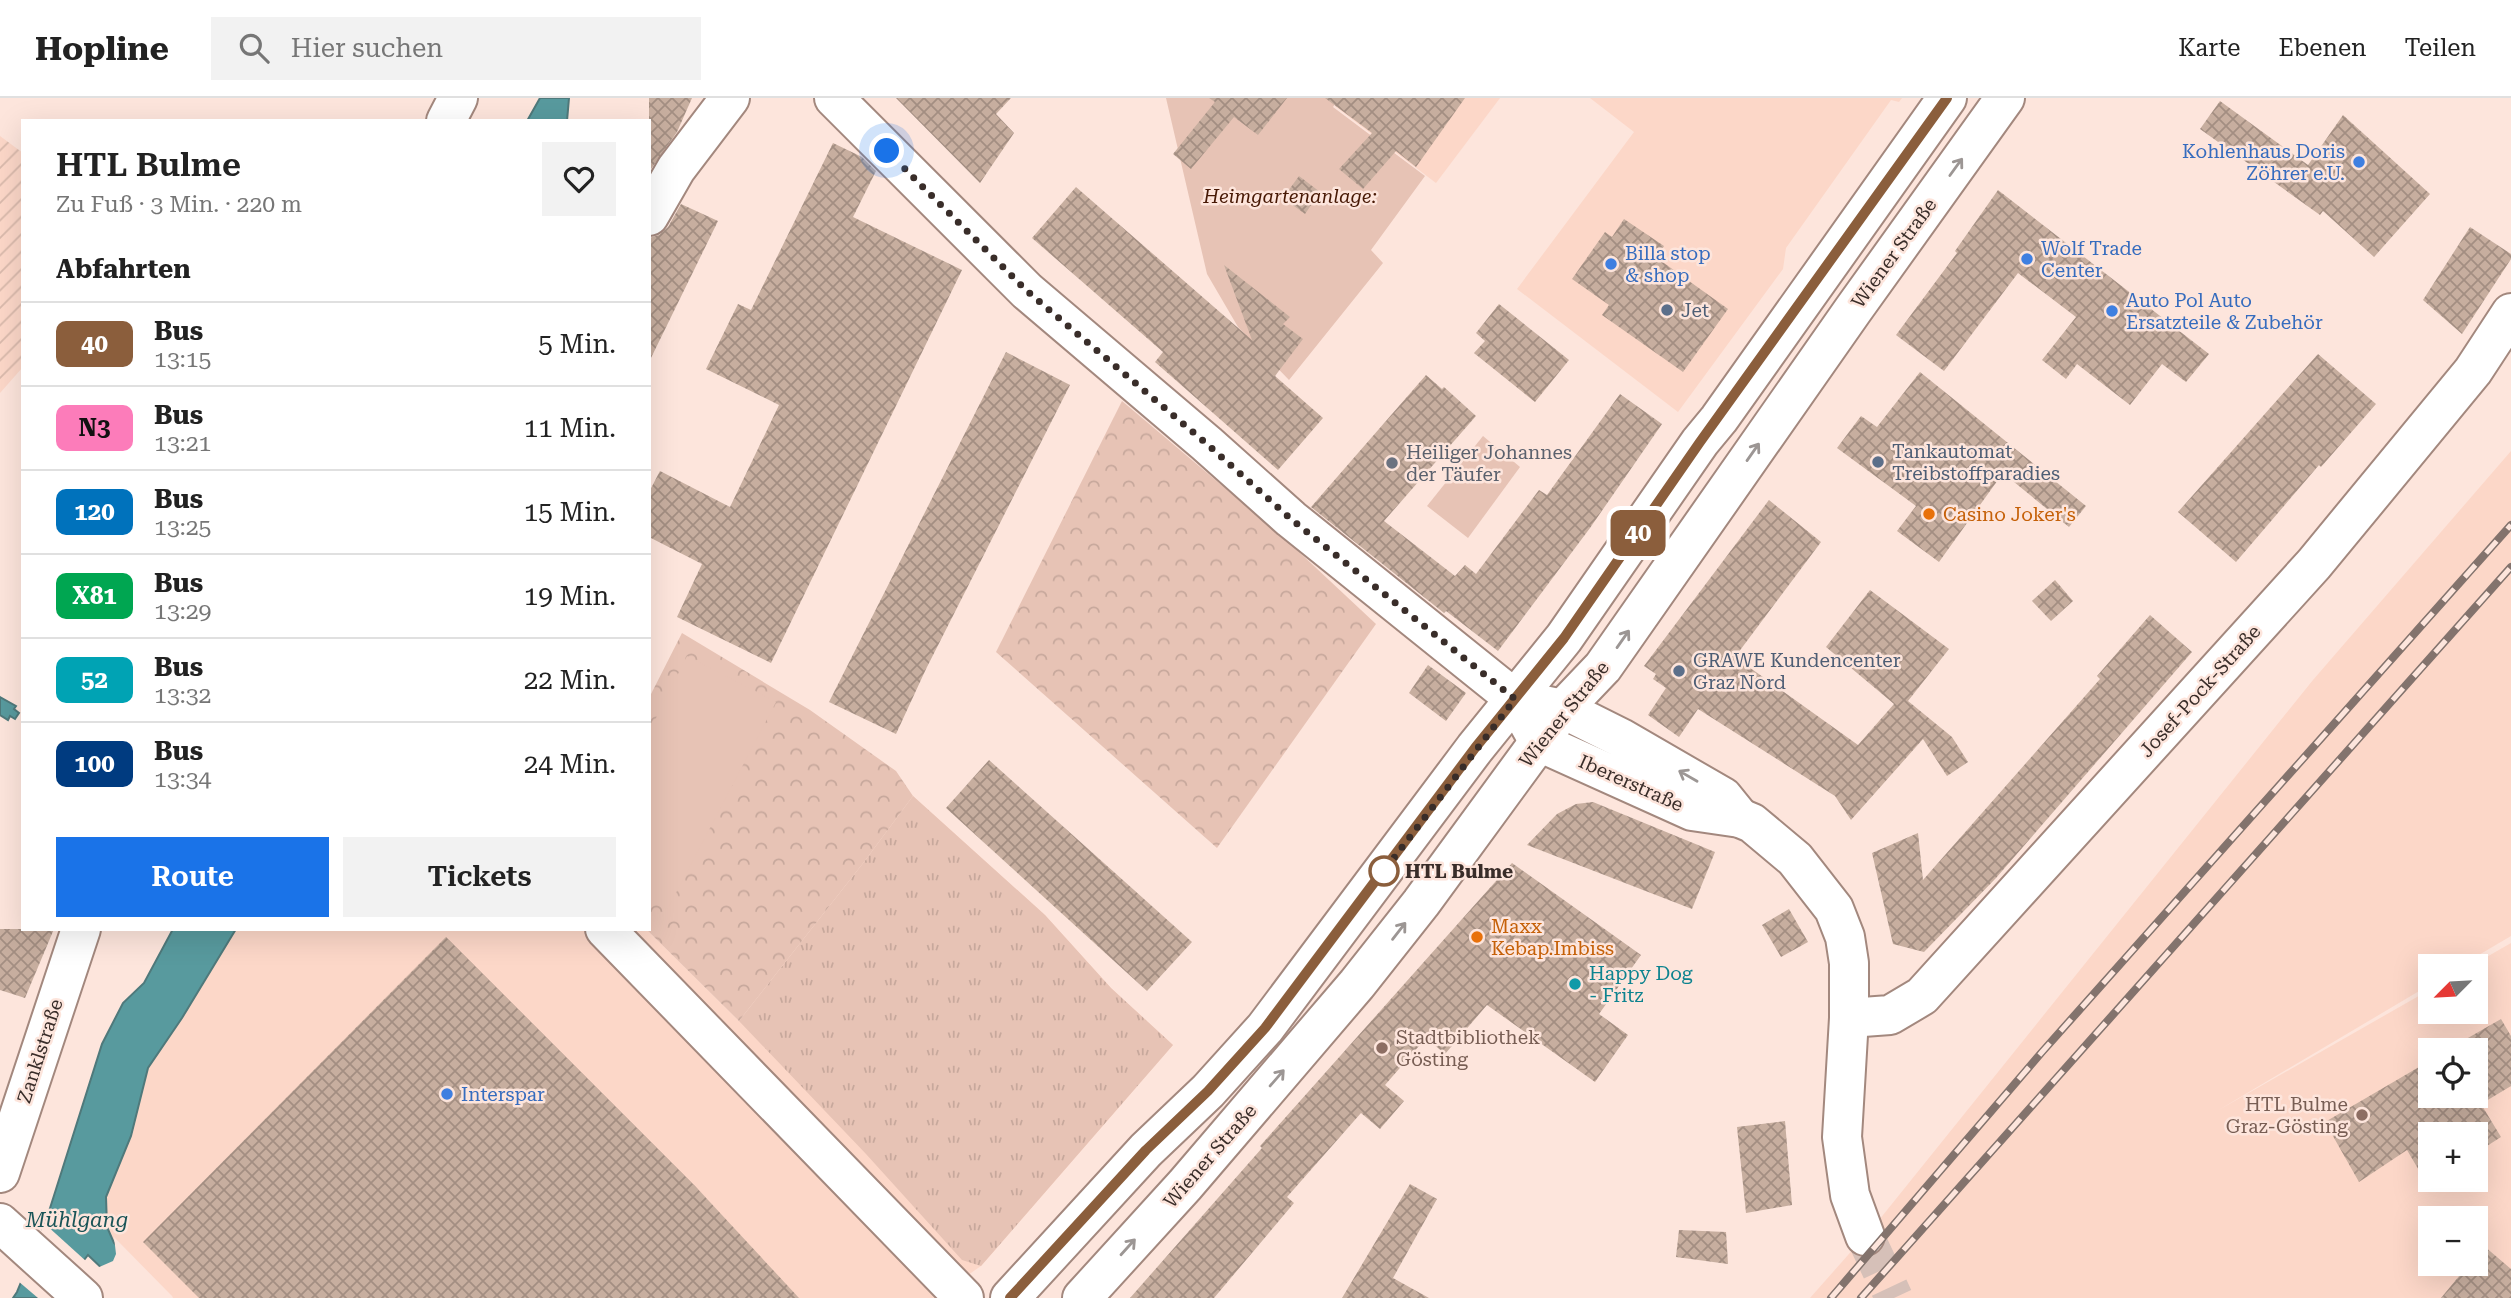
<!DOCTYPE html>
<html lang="de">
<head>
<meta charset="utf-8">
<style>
	body { margin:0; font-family:"Roboto Serif",serif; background:#f2f2f2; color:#222; height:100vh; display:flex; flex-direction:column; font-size:26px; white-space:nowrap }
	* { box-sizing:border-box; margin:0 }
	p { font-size:23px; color:#767676 }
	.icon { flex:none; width:38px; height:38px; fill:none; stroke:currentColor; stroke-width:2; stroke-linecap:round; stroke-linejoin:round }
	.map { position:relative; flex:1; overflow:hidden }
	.side { position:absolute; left:21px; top:21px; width:630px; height:812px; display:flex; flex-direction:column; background:#fff; border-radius:0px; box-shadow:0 7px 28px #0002 }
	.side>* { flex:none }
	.badge { padding:0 14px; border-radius:10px; font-size:24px; line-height:46px }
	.needle { width:46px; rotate:246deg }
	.fabs { position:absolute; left:2418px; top:856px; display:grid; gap:14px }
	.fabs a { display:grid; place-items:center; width:70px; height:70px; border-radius:0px; background:#fff; box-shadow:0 7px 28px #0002; font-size:35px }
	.you { position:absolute; width:35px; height:35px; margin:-18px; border:5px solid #fff; border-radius:50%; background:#1a73e8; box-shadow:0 0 0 10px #1a73e833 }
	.map>.badge { position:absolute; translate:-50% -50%; box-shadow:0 0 0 4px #fff }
	h2 { padding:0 35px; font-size:26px; line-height:63px }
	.round { display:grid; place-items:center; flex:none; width:74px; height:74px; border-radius:0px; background:#f2f2f2 }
	.summary { display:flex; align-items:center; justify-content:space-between; height:119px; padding:0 35px }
	h1 { font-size:33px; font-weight:600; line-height:52px }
	.cta { display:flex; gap:14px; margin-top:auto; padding:14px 35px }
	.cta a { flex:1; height:80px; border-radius:0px; background:#1a73e8; color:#fff; font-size:28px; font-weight:600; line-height:80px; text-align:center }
	.cta a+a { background:#f2f2f2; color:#222 }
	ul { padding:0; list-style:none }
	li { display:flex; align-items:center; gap:21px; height:84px; padding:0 35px; border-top:2px solid #e0e0e0 }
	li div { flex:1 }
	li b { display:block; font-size:26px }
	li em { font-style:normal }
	li .badge { min-width:77px; font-weight:700; text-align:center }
	header { display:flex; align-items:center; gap:42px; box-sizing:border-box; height:98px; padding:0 35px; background:#fff; border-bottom:2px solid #e0e0e0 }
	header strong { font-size:33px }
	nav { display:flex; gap:38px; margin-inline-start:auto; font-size:24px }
	.search { width:490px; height:63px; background:#f2f2f2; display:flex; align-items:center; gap:18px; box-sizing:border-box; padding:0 24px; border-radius:0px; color:#767676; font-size:26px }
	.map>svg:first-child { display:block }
	.built { fill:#fcd7c8; fill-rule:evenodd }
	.industrial { fill:url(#industrial-furrows) }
	.grass { fill:url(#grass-tufts) }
	.forest { fill:url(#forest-crowns) }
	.garden { fill:#e7c3b5 }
	.water { fill:#589a9e; stroke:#4f797b; stroke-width:2 }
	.pier { fill:#fde5dc }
	.building { fill:url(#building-cross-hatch) }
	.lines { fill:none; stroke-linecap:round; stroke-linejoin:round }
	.minor-tunnel { stroke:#d6c0b8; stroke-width:38; stroke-dasharray:38 19; stroke-linecap:butt }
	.minor-casing { stroke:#a3887e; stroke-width:42 }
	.major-casing { stroke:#a3887e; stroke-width:42 }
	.minor { stroke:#fff; stroke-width:38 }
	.major { stroke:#fff; stroke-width:38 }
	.rail-casing { stroke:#83736d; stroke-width:8 }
	.rail { stroke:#fde5dc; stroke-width:5; stroke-dasharray:16; stroke-linecap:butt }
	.oneway { stroke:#9c9694 }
	.line-casing { stroke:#fff; stroke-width:16 }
	.line { stroke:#8b5e3c; stroke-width:10 }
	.walk { stroke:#392d29; stroke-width:7; stroke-dasharray:0 12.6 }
	.shop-dot { fill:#3f7fe0; stroke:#fde5dc; stroke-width:2.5 }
	.service-dot { fill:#5c6f8a; stroke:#fde5dc; stroke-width:2.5 }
	.worship-dot { fill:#6b7280; stroke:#fde5dc; stroke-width:2.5 }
	.food-dot { fill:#e8710a; stroke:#fde5dc; stroke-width:2.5 }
	.stop-dot { fill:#fff; stroke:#8b5e3c; stroke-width:3.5 }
	.culture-dot { fill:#0f9aa8; stroke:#fde5dc; stroke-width:2.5 }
	.education-dot { fill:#8d6e63; stroke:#fde5dc; stroke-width:2.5 }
	.labels { text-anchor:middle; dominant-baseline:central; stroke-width:5; stroke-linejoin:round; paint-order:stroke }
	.shop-label { font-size:19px; fill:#366cbe; stroke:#fde5dc; text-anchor:start }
	.park-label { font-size:19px; font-style:italic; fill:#471804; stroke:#fde5dc }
	.street-label { font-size:19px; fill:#392d29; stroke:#fde5dc }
	.service-label { font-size:19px; fill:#4e5e75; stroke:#fde5dc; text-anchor:start }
	.worship-label { font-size:19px; fill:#5b616d; stroke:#fde5dc; text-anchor:start }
	.food-label { font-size:19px; fill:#c56008; stroke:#fde5dc; text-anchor:start }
	.stop-label { font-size:19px; font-weight:bold; fill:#392d29; stroke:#fde5dc; text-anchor:start }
	.culture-label { font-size:19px; fill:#0d838f; stroke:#fde5dc; text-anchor:start }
	.education-label { font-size:19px; fill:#785e54; stroke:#fde5dc; text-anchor:start }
	.water-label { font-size:21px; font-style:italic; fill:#1a5457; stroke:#fde5dc }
</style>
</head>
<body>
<header>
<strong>Hopline</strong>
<div class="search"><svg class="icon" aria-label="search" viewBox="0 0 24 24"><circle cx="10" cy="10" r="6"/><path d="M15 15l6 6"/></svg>Hier suchen</div>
<nav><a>Karte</a><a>Ebenen</a><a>Teilen</a></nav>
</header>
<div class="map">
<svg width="2511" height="1200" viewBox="0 0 2511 1200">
	<defs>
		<pattern id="industrial-furrows" width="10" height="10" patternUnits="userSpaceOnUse" patternTransform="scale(1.75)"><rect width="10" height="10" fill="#fcd7c8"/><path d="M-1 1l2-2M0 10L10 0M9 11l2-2" fill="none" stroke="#d9b9ac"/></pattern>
		<pattern id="grass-tufts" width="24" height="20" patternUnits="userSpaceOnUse" patternTransform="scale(1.75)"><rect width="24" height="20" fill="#e7c3b5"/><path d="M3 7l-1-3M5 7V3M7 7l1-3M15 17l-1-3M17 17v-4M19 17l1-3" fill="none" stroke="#c7a89c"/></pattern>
		<pattern id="forest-crowns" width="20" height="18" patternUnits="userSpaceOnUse" patternTransform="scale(1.75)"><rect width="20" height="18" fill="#e7c3b5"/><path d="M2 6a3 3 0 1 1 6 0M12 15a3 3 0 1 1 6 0" fill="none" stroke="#c7a89c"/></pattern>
		<pattern id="building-cross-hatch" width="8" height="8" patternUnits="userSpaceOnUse" patternTransform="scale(1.75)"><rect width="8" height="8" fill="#c7ae9f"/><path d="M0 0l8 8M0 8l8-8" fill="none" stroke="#a38e82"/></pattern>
	</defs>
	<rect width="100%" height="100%" fill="#fde5dc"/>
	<g class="built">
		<path d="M1340 0H1500L1436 85 1335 8Z"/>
		<path d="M1590 0H1902L1899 4 1891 2 1786 150 1783 171 1678 314 1517 191 1634 34Z"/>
		<path d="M2511 353V838L2460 868H2431V886L2217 1013 2431 891V914H2476V868H2471L2511 845V1200H1810L1879 1122 2313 582ZM2431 952H2476V998H2431ZM2431 1036H2476V1082H2431ZM2431 1120H2476V1166H2431Z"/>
		<path d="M913 698 1045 817 1111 890 1173 947 981 1168 952 1188 945 1200H169L114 1145 107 1129 106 1099 131 1038 148 970 182 920 236 831H646L739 923 864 764Z"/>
	</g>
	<path class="industrial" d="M0 38 23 55V269L0 295Z"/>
	<path class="grass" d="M913 698 1045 817 1111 890 1173 947 981 1168 962 1162 866 1056 739 923 864 764Z"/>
	<g class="forest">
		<path d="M1122 303 1283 439 1376 526 1217 750 996 554Z"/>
		<path d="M682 535 810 612 896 673 913 698 864 764 739 923 646 831H649V600Z"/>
	</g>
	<g class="garden">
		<path d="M1166 0H1339L1333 9 1425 78 1371 152 1383 165 1289 282 1238 229 1207 176Z"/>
		<path d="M1483 338 1520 369 1468 440 1427 408Z"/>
		<path d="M687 558 776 604 667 812 649 801V634Z"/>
	</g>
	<g class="water">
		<path d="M540 0H569L567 23H527Z"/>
		<path d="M0 599 16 608 14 611 19 615 15 621 10 618 8 622 0 617Z"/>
		<path d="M173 831H236L182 920 148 970 131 1038 106 1099 107 1129 114 1145 169 1200H133L88 1157 54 1200H13L17 1194 45 1126 102 946 123 905 144 885Z"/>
	</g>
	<g class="pier">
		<path d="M45 1126 87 1164 59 1200H38L18 1183 33 1146Z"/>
		<path d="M114 1139 172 1198 173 1200H128L97 1170 113 1163 116 1156Z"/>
	</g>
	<g class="building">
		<path d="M649 0H692L677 34 649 74Z"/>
		<path d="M896 0H1011L996 16 1014 35 980 85Z"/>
		<path d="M1209 0H1287L1258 37 1234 19 1191 71 1173 56 1215 4Z"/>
		<path d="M1325 0H1465L1416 69 1396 53 1363 91 1339 71 1372 35Z"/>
		<path d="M2220 3 2308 67 2343 17 2430 96 2374 159 2323 113 2320 117 2200 31Z"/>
		<path d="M833 45 862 59 876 73 853 119 962 172 771 565 677 519 702 466 649 439V394L660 373 730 409 779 307 706 271 738 206 751 212Z"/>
		<path d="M1299 78 1320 94 1305 116 1283 100Z"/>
		<path d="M1076 89 1252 242 1224 167 1290 219 1283 226 1303 241 1275 278 1323 320 1278 372 1155 264 1163 254 1032 140Z"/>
		<path d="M1998 92 2209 256 2186 284 2162 266 2130 307 2077 266 2066 281 2042 262 2076 219 2018 175 1944 273 1896 237 1957 155 1955 153Z"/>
		<path d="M681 106 718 123 649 264V140L659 137 668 129Z"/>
		<path d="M1624 121 1664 148 1657 160 1728 211 1683 274 1602 217 1609 207 1572 181 1605 134 1612 139Z"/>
		<path d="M2470 129 2511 156V161L2462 236 2423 202Z"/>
		<path d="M1499 206 1569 262 1535 304 1474 255 1485 243 1476 235Z"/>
		<path d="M1006 254 1070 287 926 571 896 636 829 604Z"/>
		<path d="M2318 256 2376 306 2321 369 2319 367 2236 464 2178 414Z"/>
		<path d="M1920 274 2086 408 2069 429 2003 375 1939 464 1897 433 1916 408 1837 350 1861 318 1877 329Z"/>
		<path d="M1426 277 1442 291 1444 289 1476 318 1384 423 1455 478 1465 467 1476 476 1539 392 1547 397 1620 296 1662 326 1590 430 1498 553 1446 513 1444 515 1311 409Z"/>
		<path d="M1769 402 1821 444 1735 559 1858 647 1894 606 1826 549 1870 492 1949 551 1908 603 1952 639 1968 664 1947 678 1923 641 1851 722 1835 698 1698 611 1679 639 1648 617 1666 590 1653 581 1656 576 1644 568Z"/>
		<path d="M2055 482 2073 503 2051 523 2032 503Z"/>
		<path d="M2150 517 2192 554 1996 780 1924 854 1893 846 1872 755 1918 735 1923 782 2100 581 2097 578Z"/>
		<path d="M1428 567 1466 595 1446 623 1409 595Z"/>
		<path d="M989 662 1192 844 1147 893 946 710Z"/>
		<path d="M1593 704 1715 754 1692 811 1527 747 1557 716 1576 706Z"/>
		<path d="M1512 765 1641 857 1599 916 1628 937 1595 984 1487 907 1445 956 1426 940 1385 987 1404 1003 1380 1031 1361 1015 1287 1099 1294 1105 1214 1200H1130L1262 1050 1260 1048Z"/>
		<path d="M1789 811 1808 844 1781 859 1762 827Z"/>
		<path d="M0 831H54L25 900 0 892Z"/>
		<path d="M446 839 695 1088 799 1200H199L143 1144Z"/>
		<path d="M2501 921 2511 938V988L2481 1006 2501 1039 2476 1055V1036H2431V1082H2434L2427 1086 2407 1052 2359 1084 2325 1024 2431 962V998H2476V952H2447Z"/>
		<path d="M1785 1023 1792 1107 1746 1115 1737 1029Z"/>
		<path d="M1410 1086 1437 1101 1393 1180 1429 1200H1342Z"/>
		<path d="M1679 1132 1726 1134 1728 1166 1676 1159Z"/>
		<path d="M2484 1148 2511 1171V1200H2441L2469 1166H2476V1157Z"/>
	</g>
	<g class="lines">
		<path class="minor-tunnel" d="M1865 1138 1894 1200"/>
		<g class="minor-casing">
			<g id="minor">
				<path d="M834 0 1027 193 1207 346 1291 421 1515 601 1539 644 1692 713 1740 720 1752 725 1795 761 1834 811 1845 839 1849 865V920L1842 1039 1850 1097 1865 1138"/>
				<path d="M446 23 458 0"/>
				<path d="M649 118 676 71 730 0"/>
				<path d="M1530 604 1563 611 1621 640 1723 699 1740 720"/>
				<path d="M605 831 964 1200"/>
				<path d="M1849 920 1890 917 1922 898 2314 466 2473 273 2511 215"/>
				<path d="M0 1075 81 831"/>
				<path d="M0 1125 83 1200"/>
			</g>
		</g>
		<g class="major-casing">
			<g id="major">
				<path d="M1010 1200 1146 1052 1208 993 1265 930 1475 650 1564 540 1700 344 1719 321 1947 0"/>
				<path d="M1082 1200 1185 1087 1357 886 1421 805 1563 611 1603 569 1853 212 2005 0"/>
			</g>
		</g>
		<use href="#minor" class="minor"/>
		<use href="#major" class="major"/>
		<g class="rail-casing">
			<g id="rail">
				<path d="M1831 1200 2042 954 2511 427"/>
				<path d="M1861 1200 2511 469"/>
			</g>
		</g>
		<use href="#rail" class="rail"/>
	</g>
	<defs><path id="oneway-shaft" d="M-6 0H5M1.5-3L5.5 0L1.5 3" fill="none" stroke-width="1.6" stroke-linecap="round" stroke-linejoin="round" transform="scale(1.75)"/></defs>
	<g class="oneway">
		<use href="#oneway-shaft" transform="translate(1956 69) rotate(-54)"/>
		<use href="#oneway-shaft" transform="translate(1753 354) rotate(-55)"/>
		<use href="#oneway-shaft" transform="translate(1623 541) rotate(-55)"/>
		<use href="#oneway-shaft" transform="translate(1688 678) rotate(-150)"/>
		<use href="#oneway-shaft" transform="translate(1399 833) rotate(-52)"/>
		<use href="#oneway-shaft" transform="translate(1277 980) rotate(-49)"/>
		<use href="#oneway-shaft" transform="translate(1128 1149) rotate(-48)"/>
	</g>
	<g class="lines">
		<g class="line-casing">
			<path id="line" d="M1010 1200 1146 1052 1208 993 1265 930 1475 650 1564 540 1700 344 1947 0"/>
		</g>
		<use href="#line" class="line"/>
		<path class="walk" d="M887 53 1027 193 1207 346 1291 421 1515 601 1384 773"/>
	</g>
	<g class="shop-dot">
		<circle cx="2359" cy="64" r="7"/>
		<circle cx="2027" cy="161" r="7"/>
		<circle cx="1611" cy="166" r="7"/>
		<circle cx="2112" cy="213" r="7"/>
		<circle cx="447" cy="996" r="7"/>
	</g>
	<g class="service-dot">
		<circle cx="1667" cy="212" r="7"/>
		<circle cx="1878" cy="364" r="7"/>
		<circle cx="1679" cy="573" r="7"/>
	</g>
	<circle class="worship-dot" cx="1392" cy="365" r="7"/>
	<g class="food-dot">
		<circle cx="1929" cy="416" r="7"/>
		<circle cx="1477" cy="839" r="7"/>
	</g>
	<circle class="stop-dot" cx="1384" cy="773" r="14"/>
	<circle class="culture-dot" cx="1575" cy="886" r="7"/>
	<g class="education-dot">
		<circle cx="1382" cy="950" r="7"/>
		<circle cx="2362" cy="1017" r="7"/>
	</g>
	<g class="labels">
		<g class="shop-label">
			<text x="2345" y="53" text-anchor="end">Kohlenhaus Doris<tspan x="2345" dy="22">Zöhrer e.U.</tspan></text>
			<text x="2041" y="150">Wolf Trade<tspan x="2041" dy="22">Center</tspan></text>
			<text x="1625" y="155">Billa stop<tspan x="1625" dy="22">&amp; shop</tspan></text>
			<text x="2126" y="202">Auto Pol Auto<tspan x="2126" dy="22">Ersatzteile &amp; Zubehör</tspan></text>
			<text x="461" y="996">Interspar</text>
		</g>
		<g class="park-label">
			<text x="1290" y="98">Heimgartenanlage:</text>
		</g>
		<g class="street-label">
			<text transform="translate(1894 155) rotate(-54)">Wiener Straße</text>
			<text transform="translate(2200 593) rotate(-48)">Josef-Pock-Straße</text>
			<text transform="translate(1564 616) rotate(-51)">Wiener Straße</text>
			<text transform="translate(1631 685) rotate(24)">Ibererstraße</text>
			<text transform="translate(40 953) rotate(-72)">Zanklstraße</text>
			<text transform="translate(1210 1058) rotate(-49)">Wiener Straße</text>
		</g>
		<g class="service-label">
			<text x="1681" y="212">Jet</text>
			<text x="1892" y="353">Tankautomat<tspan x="1892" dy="22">Treibstoffparadies</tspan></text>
			<text x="1693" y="562">GRAWE Kundencenter<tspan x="1693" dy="22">Graz Nord</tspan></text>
		</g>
		<g class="worship-label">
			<text x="1406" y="354">Heiliger Johannes<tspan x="1406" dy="22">der Täufer</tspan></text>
		</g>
		<g class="food-label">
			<text x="1943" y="416">Casino Joker's</text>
			<text x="1491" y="828">Maxx<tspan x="1491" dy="22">Kebap.Imbiss</tspan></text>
		</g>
		<g class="stop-label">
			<text x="1405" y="773">HTL Bulme</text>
		</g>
		<g class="culture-label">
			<text x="1589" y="875">Happy Dog<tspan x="1589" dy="22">- Fritz</tspan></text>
		</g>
		<g class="education-label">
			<text x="1396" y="939">Stadtbibliothek<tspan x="1396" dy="22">Gösting</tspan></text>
			<text x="2348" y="1006" text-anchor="end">HTL Bulme<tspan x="2348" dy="22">Graz-Gösting</tspan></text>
		</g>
		<g class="water-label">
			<text x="77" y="1122">Mühlgang</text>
		</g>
	</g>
</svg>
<div class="fabs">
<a><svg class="needle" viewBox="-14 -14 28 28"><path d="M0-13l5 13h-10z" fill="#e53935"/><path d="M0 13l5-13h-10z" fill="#767676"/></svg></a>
<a><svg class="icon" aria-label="locate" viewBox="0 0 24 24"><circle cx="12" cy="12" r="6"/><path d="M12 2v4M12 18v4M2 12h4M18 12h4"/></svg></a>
<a>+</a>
<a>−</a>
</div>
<div class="you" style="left:887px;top:53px"></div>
<b class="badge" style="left:1638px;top:435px;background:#8b5e3c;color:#fff">40</b>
<section class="side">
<div class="summary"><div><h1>HTL Bulme</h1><p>Zu Fuß · 3 Min. · 220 m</p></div><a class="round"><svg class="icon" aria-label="heart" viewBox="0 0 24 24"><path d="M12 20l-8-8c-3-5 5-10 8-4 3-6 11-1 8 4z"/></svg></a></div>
<h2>Abfahrten</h2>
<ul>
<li><span class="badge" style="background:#8b5e3c;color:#fff">40</span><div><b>Bus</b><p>13:15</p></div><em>5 Min.</em></li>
<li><span class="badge" style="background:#fc7cba;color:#111">N3</span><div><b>Bus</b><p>13:21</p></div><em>11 Min.</em></li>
<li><span class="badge" style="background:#0072bc;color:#fff">120</span><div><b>Bus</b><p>13:25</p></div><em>15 Min.</em></li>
<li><span class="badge" style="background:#00a651;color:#fff">X81</span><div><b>Bus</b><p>13:29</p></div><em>19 Min.</em></li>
<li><span class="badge" style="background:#00a3b4;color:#fff">52</span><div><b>Bus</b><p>13:32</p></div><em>22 Min.</em></li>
<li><span class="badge" style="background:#003b80;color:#fff">100</span><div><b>Bus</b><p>13:34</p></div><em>24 Min.</em></li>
</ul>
<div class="cta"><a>Route</a><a>Tickets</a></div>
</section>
</div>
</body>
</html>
